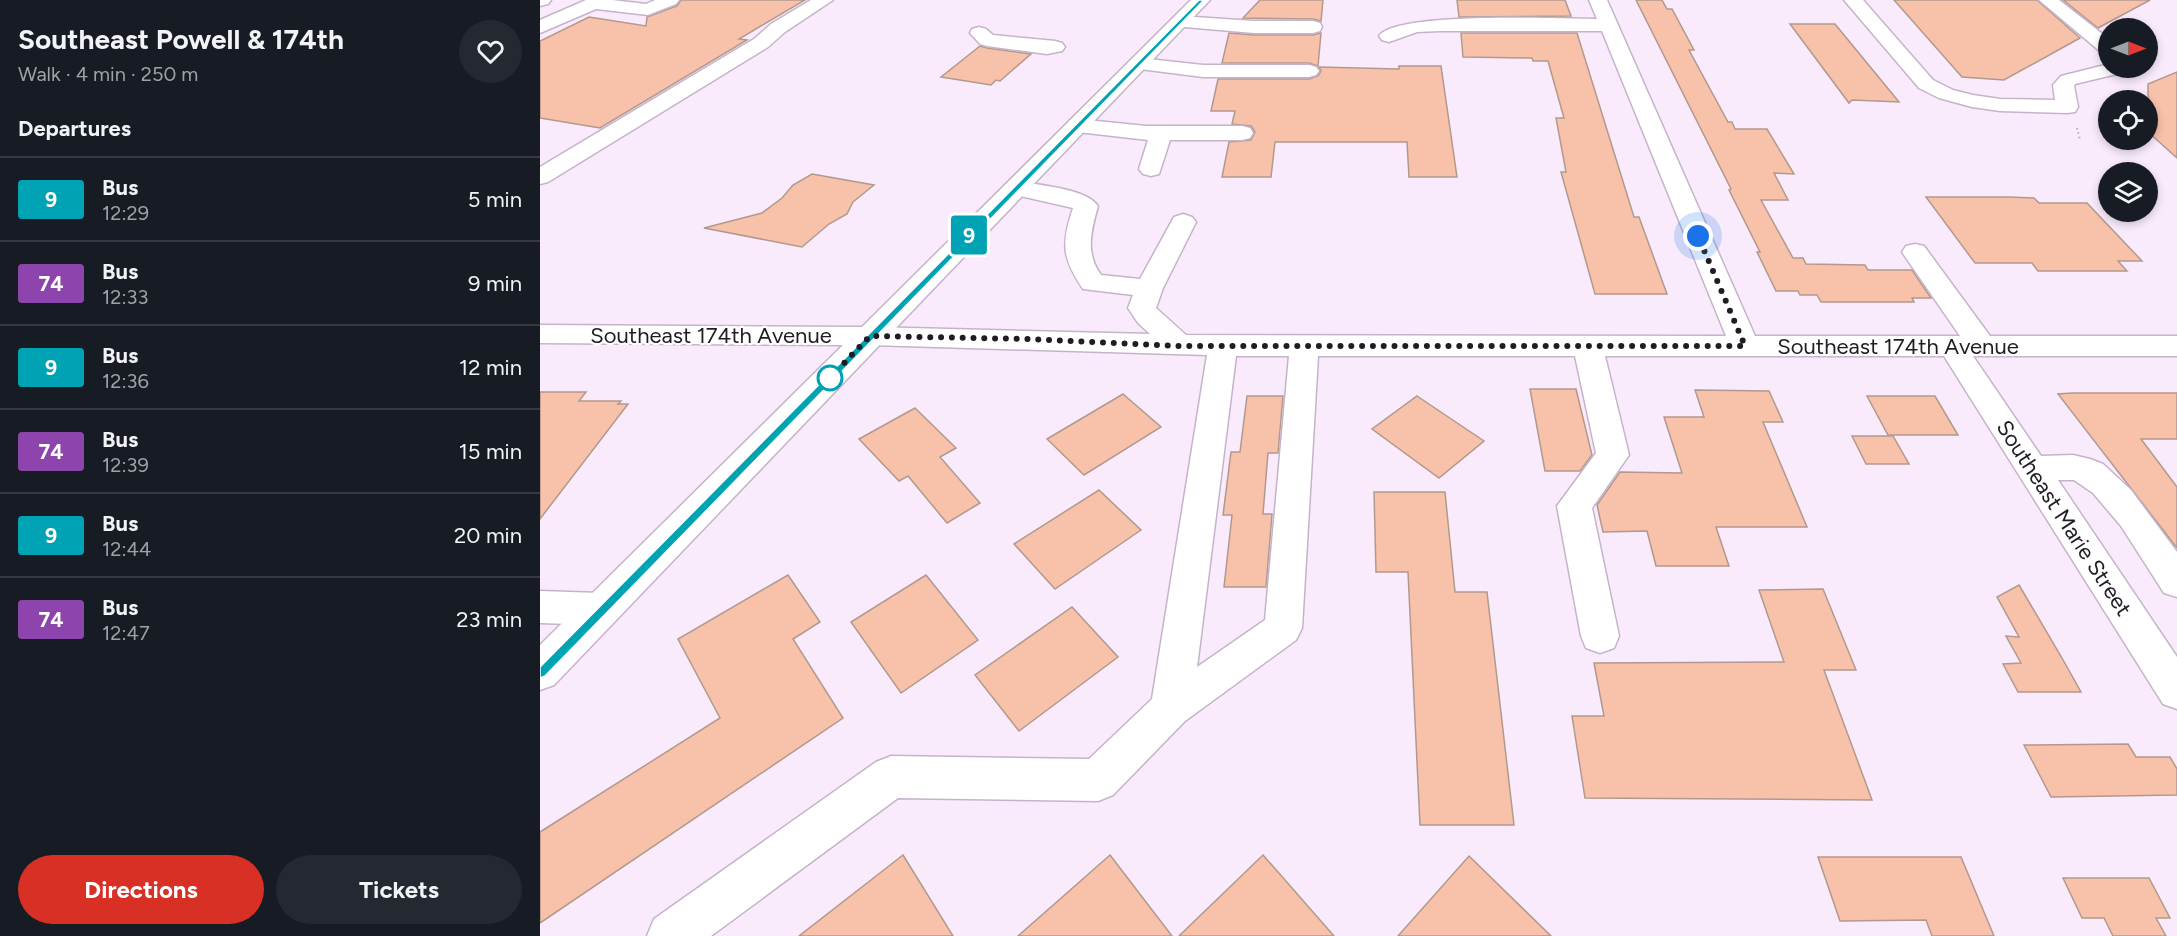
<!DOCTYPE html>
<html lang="en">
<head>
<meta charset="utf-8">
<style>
	body { margin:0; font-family:Figtree,sans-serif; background:#242831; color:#f1f3f6; height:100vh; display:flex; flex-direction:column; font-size:22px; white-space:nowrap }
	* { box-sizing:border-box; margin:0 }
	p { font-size:20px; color:#9ea1a6 }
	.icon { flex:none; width:33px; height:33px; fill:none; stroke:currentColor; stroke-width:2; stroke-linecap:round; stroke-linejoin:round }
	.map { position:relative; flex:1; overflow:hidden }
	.sheet { display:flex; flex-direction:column; background:#171b24; width:540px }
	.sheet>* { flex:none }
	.badge { padding:0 12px; border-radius:4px; font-size:21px; line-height:39px }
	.needle { width:39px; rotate:90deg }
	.controls { position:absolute; left:1558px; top:18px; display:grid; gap:12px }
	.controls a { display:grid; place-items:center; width:60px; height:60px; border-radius:50%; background:#171b24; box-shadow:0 3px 9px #0003; font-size:30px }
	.you { position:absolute; width:30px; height:30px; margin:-15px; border:4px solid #fff; border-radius:50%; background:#1a73e8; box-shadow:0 0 0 9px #1a73e833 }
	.map>.badge { position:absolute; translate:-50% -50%; box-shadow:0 0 0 3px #fff }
	h2 { padding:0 18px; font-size:22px; line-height:54px }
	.round { display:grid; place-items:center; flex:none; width:63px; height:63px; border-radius:32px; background:#242831 }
	.head { display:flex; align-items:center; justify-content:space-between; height:102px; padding:0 18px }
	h1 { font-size:28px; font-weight:700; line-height:45px }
	.cta { display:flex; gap:12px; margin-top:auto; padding:12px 18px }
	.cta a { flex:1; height:69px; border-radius:36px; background:#d93025; color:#fff; font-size:24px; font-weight:700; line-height:69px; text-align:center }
	.cta a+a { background:#242831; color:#f1f3f6 }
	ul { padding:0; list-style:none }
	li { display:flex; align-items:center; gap:18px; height:84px; padding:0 18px; border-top:2px solid #363941 }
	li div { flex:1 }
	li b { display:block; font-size:22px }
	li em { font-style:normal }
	li .badge { min-width:66px; font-weight:700; text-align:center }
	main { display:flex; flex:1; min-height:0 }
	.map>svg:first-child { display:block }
	.building { fill:#f7c1aa; stroke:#b2998d; stroke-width:1.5 }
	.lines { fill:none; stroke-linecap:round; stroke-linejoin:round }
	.minor-casing { stroke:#c5b4c9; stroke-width:3 }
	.major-casing { stroke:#c5b4c9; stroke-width:3 }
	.path { stroke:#b7acba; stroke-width:2; stroke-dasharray:1.5 3; stroke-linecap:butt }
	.minor { fill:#fff; fill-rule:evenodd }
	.major { fill:#fff; fill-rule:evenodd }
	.line { fill:#00a3b4; stroke:#fff; stroke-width:1.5 }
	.walk { stroke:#211b23; stroke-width:6; stroke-dasharray:0 10.8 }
	.stop-dot { fill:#fff; stroke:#00a3b4; stroke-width:3 }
	.labels { text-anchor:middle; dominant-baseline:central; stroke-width:4.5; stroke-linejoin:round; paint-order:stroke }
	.street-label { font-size:22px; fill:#211b23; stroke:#fdfdfd }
</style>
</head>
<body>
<main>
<section class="sheet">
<div class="head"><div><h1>Southeast Powell &amp; 174th</h1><p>Walk · 4 min · 250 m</p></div><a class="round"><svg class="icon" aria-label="heart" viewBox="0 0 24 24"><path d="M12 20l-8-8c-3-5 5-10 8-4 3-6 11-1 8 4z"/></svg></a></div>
<h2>Departures</h2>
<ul>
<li><span class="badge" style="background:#00a3b4;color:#fff">9</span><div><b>Bus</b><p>12:29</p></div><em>5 min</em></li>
<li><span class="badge" style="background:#8e44ad;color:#fff">74</span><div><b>Bus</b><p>12:33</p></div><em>9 min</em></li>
<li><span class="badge" style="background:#00a3b4;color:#fff">9</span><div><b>Bus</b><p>12:36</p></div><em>12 min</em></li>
<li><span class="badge" style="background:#8e44ad;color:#fff">74</span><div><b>Bus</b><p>12:39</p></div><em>15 min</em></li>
<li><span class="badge" style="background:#00a3b4;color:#fff">9</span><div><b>Bus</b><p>12:44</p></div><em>20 min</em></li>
<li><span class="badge" style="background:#8e44ad;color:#fff">74</span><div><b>Bus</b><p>12:47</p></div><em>23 min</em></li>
</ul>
<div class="cta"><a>Directions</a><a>Tickets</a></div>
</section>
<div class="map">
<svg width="1637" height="936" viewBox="0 0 1637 936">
	<rect width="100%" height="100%" fill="#f9ebfc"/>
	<g class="building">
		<path d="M141 0H265L199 39 207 40 60 128 0 118V41L49 17 106 26 107 17 137 6Z"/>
		<path d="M720 0H783L781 21 773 19 703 18Z"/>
		<path d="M917 0H1025L1031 16 919 17Z"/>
		<path d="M1096 0H1122L1127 9H1132L1154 50H1149L1188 122H1192L1195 129H1227L1254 174 1234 173 1248 200H1221L1253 258H1263L1266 264 1325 265 1328 270H1372L1391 298H1372L1374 302H1281L1277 295H1260L1258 291H1236L1217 252H1220L1189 190 1191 189Z"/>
		<path d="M1354 0H1497L1540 38 1464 80 1422 77Z"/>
		<path d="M1523 0H1610L1558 28Z"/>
		<path d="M1250 24H1295L1359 102 1312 100 1309 103Z"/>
		<path d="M689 33 714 35H773L781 33 778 66 769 63H682Z"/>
		<path d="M921 33H1037L1094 217H1099L1127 294H1055L1021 172H1026L1016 118H1024L1008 61H993L992 58 923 57Z"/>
		<path d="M440 46 447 48 491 54 460 81 456 80 451 85 401 77Z"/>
		<path d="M859 66H901L917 177H869L867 142H735L731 177H682L689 142 711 140 715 132 711 126 692 124 695 111H671L678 79H769L778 76 781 71 779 67 859 69Z"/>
		<path d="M1637 72V158L1608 132V84Z"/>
		<path d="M272 174 334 185 313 202 307 214 289 224 262 247 164 228 222 213 242 198 253 185Z"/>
		<path d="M1386 197H1469L1494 198 1499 203H1547L1602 261H1578L1587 271H1498L1492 263H1435Z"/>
		<path d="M990 389H1036L1052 455 1040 471H1005Z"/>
		<path d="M1155 390 1229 391 1243 422H1223L1267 527H1176L1189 566H1116L1107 531 1063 532 1057 505 1080 472 1142 473 1124 417H1164Z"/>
		<path d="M0 392H46L39 401H81L78 404H88L0 519Z"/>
		<path d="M1532 393H1637V439H1601L1637 487V548L1518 394Z"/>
		<path d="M583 394 621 427 544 475 507 439Z"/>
		<path d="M707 396H743L738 453H728L723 514H732L726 587H684L692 515H683L691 452H700Z"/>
		<path d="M877 396 944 441 899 478 832 429Z"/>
		<path d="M1327 396H1395L1418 435H1348Z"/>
		<path d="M375 408 416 448 400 457 440 503 407 523 368 476 359 481 319 439Z"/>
		<path d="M1312 436H1353L1369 464H1326Z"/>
		<path d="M559 490 601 530 515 589 474 544Z"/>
		<path d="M834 492H905L915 592H947L974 825H880L868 572H836Z"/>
		<path d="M248 575 280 622 253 639 303 718 0 923V832L180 718 138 639Z"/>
		<path d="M386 575 438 640 361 693 311 622Z"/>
		<path d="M1479 585 1522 658 1541 692H1478L1463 664 1481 663 1466 636 1479 637 1457 597Z"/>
		<path d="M1283 589 1316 670H1284L1332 800 1045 798 1032 716H1064L1054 663 1244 662 1219 590Z"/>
		<path d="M532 607 578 657 479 731 435 675Z"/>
		<path d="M1588 744 1596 757H1630L1637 769V795L1511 797 1484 745Z"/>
		<path d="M363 855 413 936H259Z"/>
		<path d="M570 855 632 936H478Z"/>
		<path d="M723 855 794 936H639Z"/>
		<path d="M929 856 1011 936H858Z"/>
		<path d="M1278 857H1421L1454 936H1392L1386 920 1300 921Z"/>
		<path d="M1523 878H1609L1630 918H1616L1626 936H1573L1564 918H1542Z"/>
	</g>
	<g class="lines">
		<g class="minor-casing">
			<g id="minor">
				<path d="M0 0H11L8 4 0 6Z"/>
				<path d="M46 0H72L106 4 115 0H139L136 4 108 15 56 9 0 33V20Z"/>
				<path d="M271 0H293L245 32 228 47 8 182 0 184V167L214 39 231 24Z"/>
				<path d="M1049 0H1067L1215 336H1420L1362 252 1366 246 1375 244 1384 246 1450 336H1637V356H1433L1501 456 1533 455 1550 459 1563 464 1591 490 1637 552V597L1624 593 1581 526 1553 493 1534 480H1518L1637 657V709L1623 704 1404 356H1065L1089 455 1052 508 1079 636 1074 648 1060 653 1046 648 1041 636 1017 506 1056 453 1035 356H778L762 628 756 640 645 721 573 795 558 801 358 798 171 936H107L114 919 336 762 351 756 549 759 612 699 667 355 330 345 320 343 316 336 320 329 330 327 610 334 598 323 588 308 593 295 543 289C522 258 521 244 533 208L467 193 463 188 467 183 475 181C497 185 546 188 558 206 551 231 545 253 561 275L600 279 634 217 643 214 652 217 656 222 623 288 616 308 646 335 1186 336 1062 31H900L877 32 849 42 842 40 839 36C857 11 1022 19 1057 19ZM696 356H749L725 620 657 667Z"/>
				<path d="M1304 0H1323L1393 80 1413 90 1433 95 1460 99 1515 100 1513 85 1521 76 1569 64V68H1588L1585 72 1535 84 1534 86 1538 107 1535 112 1527 113 1460 111 1432 107 1399 98 1379 88Z"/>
				<path d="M1499 0H1519L1569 39V55L1562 53Z"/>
				<path d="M640 16 714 21H773L780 23 782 27 780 31 773 33H714L633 26 631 22 633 18Z"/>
				<path d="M439 27 446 29 453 35 515 41 522 43 525 47 522 51 507 54 447 46 440 44 430 33 432 29Z"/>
				<path d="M599 58 663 65H769L776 67 779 71 776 75 769 77H663L592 68 589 64 592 60Z"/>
				<path d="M537 119 606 126H702L710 128 713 133 710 138 702 140H630L619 174 611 176 603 174 599 169 608 140 529 131 526 126 529 121Z"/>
				<path d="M0 591 60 593 73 598 79 609 73 620 60 625 0 623Z"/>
			</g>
		</g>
		<g class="major-casing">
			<path id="major" d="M651 0H670L14 685 0 690V645L303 345 0 343V325L322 327Z"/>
		</g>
		<path class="path" d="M1537 128 1540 140"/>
		<use href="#minor" class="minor"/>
		<use href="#major" class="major"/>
	</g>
	<path class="line" d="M659 0H664L5 676 0 678V667Z"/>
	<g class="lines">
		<path class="walk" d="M290 378 286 382 330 336 486 339 640 346H1205L1158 236"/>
	</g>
	<circle class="stop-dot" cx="290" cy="378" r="12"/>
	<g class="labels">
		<g class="street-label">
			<text x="171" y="335">Southeast 174th Avenue</text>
			<text x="1358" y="346">Southeast 174th Avenue</text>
			<text transform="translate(1524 518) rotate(57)">Southeast Marie Street</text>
		</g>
	</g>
</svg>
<div class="controls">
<a><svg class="needle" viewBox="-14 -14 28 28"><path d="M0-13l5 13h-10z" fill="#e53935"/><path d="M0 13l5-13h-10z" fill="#9ea1a6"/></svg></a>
<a><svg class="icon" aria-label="locate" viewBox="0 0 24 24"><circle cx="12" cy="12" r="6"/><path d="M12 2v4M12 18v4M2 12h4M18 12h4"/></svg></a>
<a><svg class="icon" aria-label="layers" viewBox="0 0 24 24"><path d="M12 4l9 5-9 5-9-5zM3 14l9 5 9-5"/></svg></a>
</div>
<div class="you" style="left:1158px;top:236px"></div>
<b class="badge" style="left:429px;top:235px;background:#00a3b4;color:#fff">9</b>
</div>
</main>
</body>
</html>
